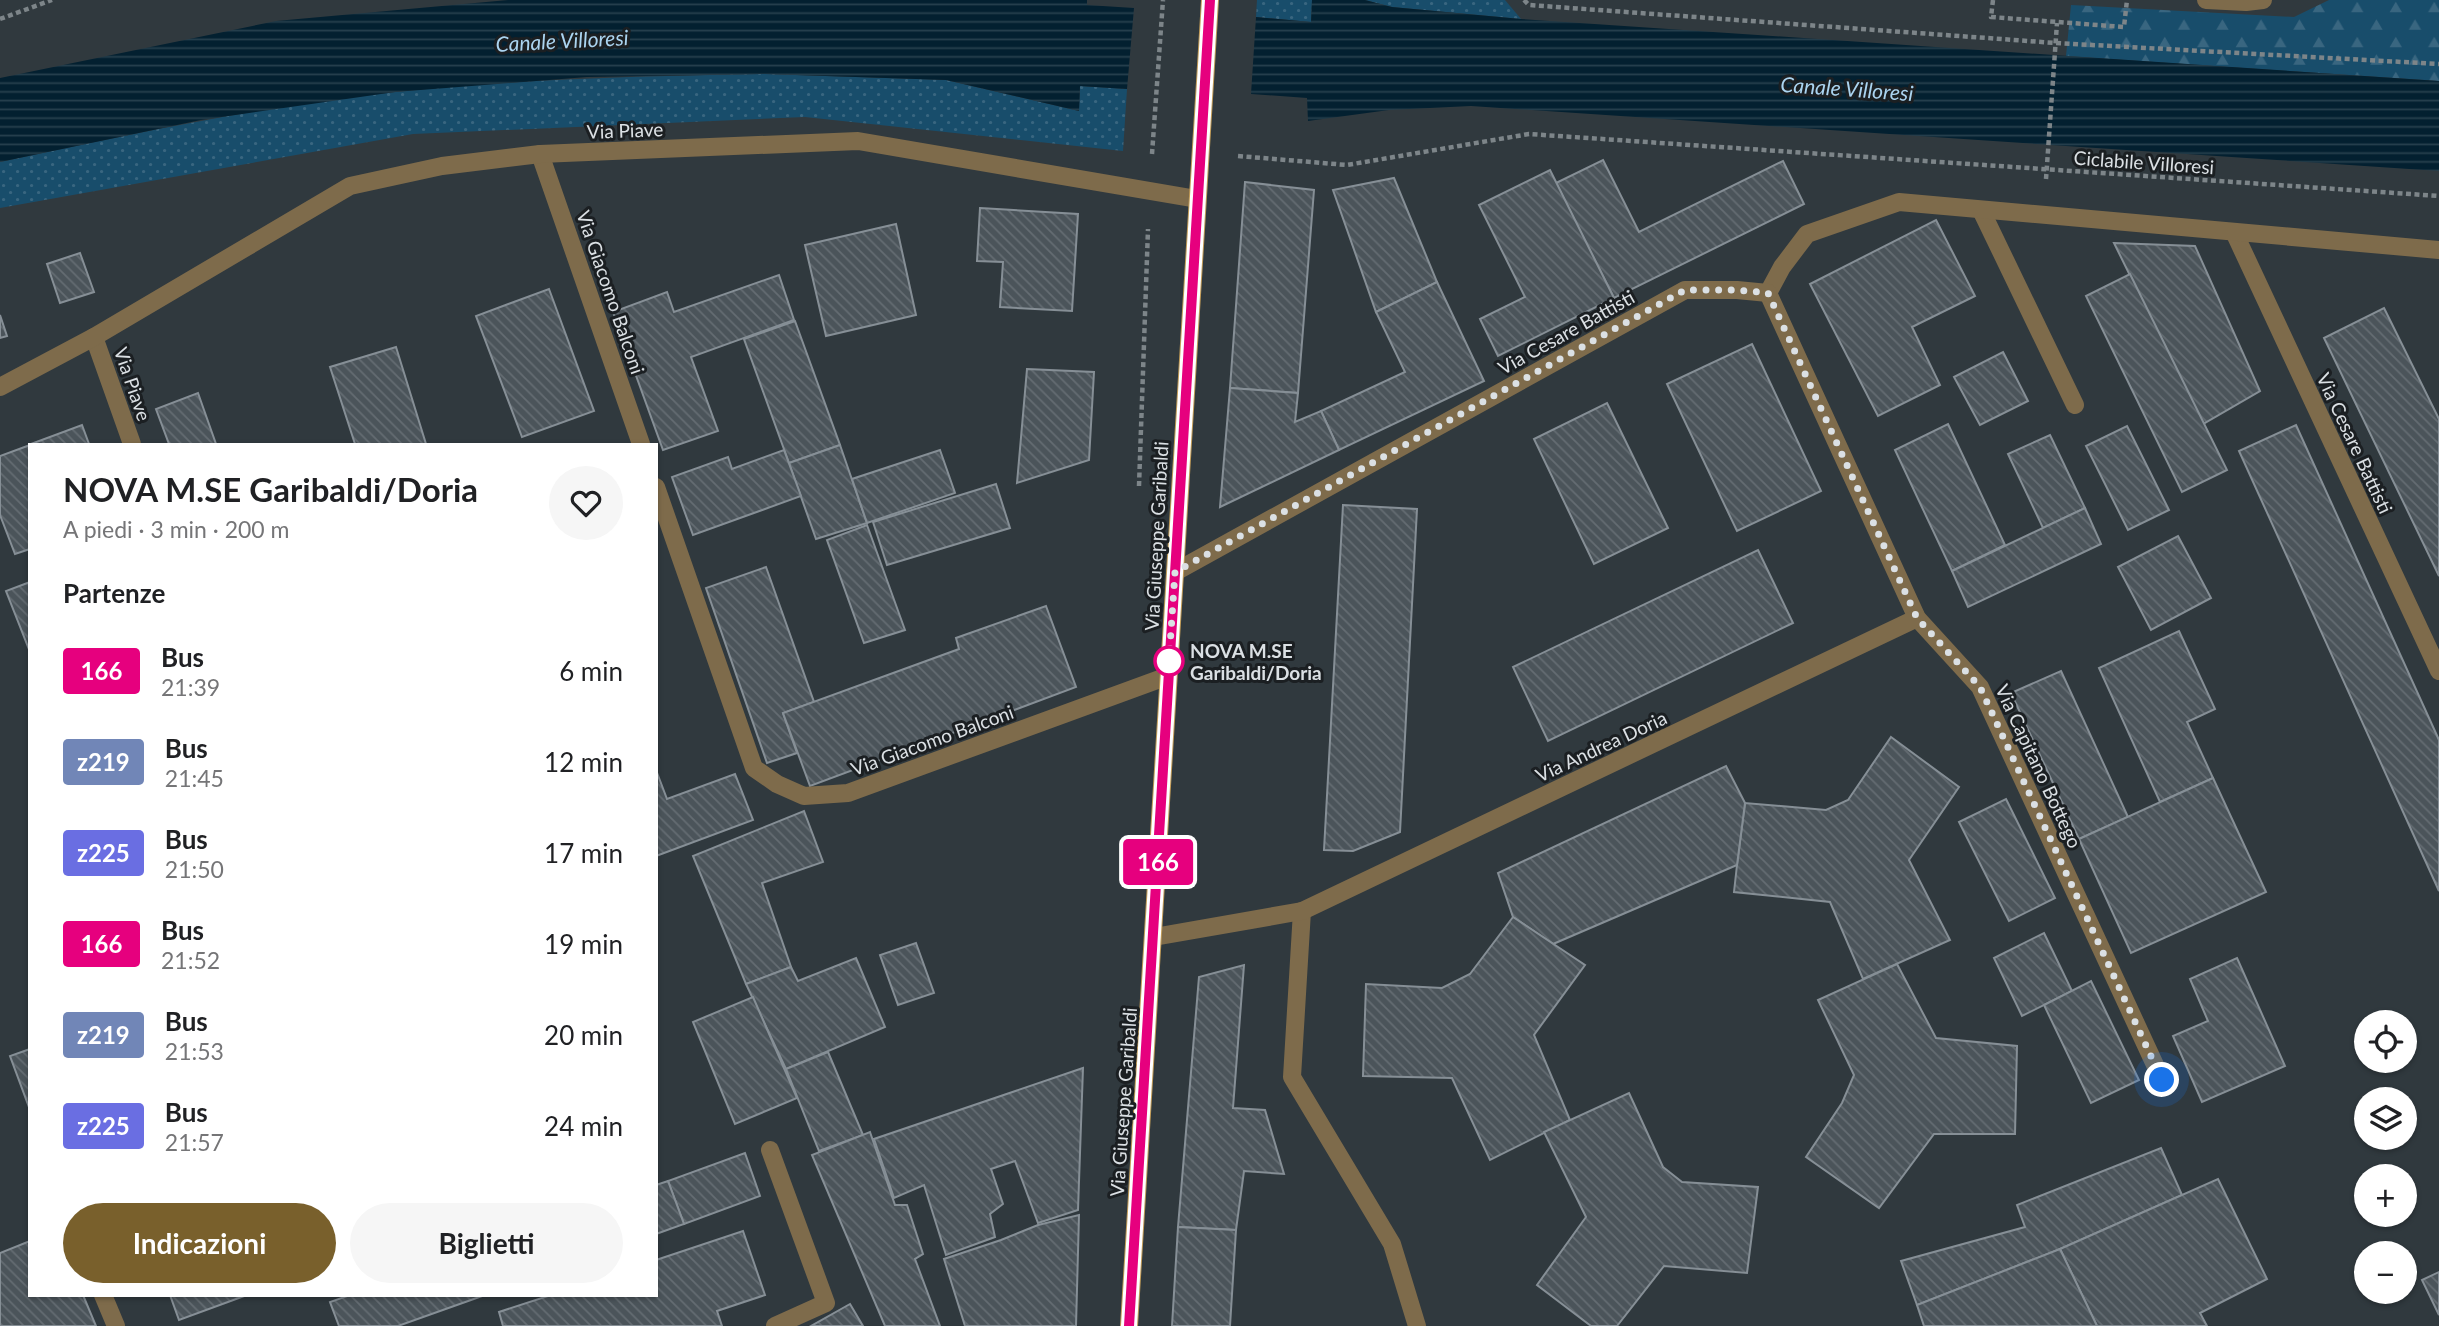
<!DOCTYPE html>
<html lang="it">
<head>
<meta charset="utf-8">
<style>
	body { margin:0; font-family:Lato,sans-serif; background:#f6f6f6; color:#202124; height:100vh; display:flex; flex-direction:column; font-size:26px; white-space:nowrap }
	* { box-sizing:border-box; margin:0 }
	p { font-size:23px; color:#757577 }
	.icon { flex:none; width:38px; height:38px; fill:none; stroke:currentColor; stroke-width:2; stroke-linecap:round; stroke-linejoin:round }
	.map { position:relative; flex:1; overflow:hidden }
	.drawer { position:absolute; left:28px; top:443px; width:630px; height:854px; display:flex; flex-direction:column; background:#fff; border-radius:0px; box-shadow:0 2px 5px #0004 }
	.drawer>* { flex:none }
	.badge { padding:0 14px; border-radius:5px; font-size:24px; line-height:46px }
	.buttons { position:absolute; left:2354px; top:1010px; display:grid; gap:14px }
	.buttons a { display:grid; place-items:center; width:63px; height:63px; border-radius:50%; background:#fff; box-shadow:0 2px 5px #0004; font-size:35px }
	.you { position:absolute; width:35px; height:35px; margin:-18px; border:5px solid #fff; border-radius:50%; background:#1a73e8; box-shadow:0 0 0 10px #1a73e833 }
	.map>.badge { position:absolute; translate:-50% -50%; box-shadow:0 0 0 4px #fff }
	h2 { padding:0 35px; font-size:26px; line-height:63px }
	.round { display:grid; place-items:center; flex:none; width:74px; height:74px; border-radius:37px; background:#f6f6f6 }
	.overview { display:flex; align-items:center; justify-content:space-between; height:119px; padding:0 35px }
	h1 { font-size:33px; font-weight:700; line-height:52px }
	.primary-button { display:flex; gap:14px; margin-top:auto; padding:14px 35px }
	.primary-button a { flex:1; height:80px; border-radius:42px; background:#79602c; color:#fff; font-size:28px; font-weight:700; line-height:80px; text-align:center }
	.primary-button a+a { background:#f6f6f6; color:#202124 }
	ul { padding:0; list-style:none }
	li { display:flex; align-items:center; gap:21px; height:91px; padding:0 35px }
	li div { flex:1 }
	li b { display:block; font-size:26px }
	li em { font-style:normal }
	li .badge { min-width:77px; font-weight:700; text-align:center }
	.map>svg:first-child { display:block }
	.grass { fill:url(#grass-dots) }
	.forest { fill:url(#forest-firs) }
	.water { fill:url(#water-rules) }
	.building { fill:url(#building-back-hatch); stroke:#868f96; stroke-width:2 }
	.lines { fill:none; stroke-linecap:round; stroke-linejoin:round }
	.path { stroke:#7d8589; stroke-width:4.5; stroke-dasharray:5 3.5; stroke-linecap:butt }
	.minor { stroke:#7e6b4b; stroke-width:18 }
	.major { stroke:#c29c58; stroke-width:18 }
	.line-casing { stroke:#fff; stroke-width:16 }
	.line { stroke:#e6007e; stroke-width:10 }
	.walk { stroke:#dbe0e4; stroke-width:7; stroke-dasharray:0 12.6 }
	.stop-dot { fill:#fff; stroke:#e6007e; stroke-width:3.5 }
	.labels { text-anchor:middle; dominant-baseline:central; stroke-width:6; stroke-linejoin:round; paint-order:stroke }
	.street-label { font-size:19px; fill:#dbe0e4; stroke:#1b1f22 }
	.stop-label { font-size:19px; font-weight:bold; fill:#dbe0e4; stroke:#1b1f22; text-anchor:start }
	.water-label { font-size:21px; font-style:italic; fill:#abd4f0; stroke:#1b1f22 }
</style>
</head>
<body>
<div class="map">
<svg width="2439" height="1326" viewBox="0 0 2439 1326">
	<defs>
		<pattern id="grass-dots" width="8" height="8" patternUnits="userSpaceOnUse" patternTransform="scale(1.75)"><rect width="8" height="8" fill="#184d6b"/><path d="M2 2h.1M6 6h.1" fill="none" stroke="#396680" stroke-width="1.8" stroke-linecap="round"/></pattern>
		<pattern id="forest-firs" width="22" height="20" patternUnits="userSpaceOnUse" patternTransform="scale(1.75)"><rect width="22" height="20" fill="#184d6b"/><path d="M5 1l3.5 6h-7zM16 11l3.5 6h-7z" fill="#396680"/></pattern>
		<pattern id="water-rules" width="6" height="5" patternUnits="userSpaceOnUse" patternTransform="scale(1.75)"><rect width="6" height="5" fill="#032030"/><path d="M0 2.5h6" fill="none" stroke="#27404e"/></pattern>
		<pattern id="building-back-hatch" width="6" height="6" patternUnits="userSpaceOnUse" patternTransform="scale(1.75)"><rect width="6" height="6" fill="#4b545a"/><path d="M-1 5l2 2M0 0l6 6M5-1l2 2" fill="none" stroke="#646c72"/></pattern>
	</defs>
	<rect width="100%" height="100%" fill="#30393e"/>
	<g class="grass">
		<path d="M1257 0H1312L1311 22 1256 17Z"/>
		<path d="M1365 0H1505L1521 19 1392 7Z"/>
		<path d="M765 74 946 80 1079 111 1080 86 1127 89 1123 151 805 117 413 134 0 208V162C131 134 262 106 396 92 518 79 642 76 765 74Z"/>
	</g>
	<path class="forest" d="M2329 0H2439V81L2066 56 2071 5 2294 17Z"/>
	<g class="water">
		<path d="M508 0H1087V5L1134 8 1127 89 1080 86 1079 111 946 80 765 74 587 77 395 92 201 120 0 162V78L276 21Z"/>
		<path d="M1312 0H1365L1392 7 1521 19 2439 81V171L1471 106 1389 110 1308 121 1307 98 1251 94 1256 17 1311 22Z"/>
	</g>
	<g class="building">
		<path d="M1603 160 1639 232 1783 161 1804 204 1614 298 1556 183Z"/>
		<path d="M1550 170 1614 298 1498 356 1480 319 1525 297 1479 205Z"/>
		<path d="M1394 178 1437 282 1376 312 1333 190Z"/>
		<path d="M1245 182 1314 190 1298 393 1230 388Z"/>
		<path d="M980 208 1078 214 1072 311 1000 307 1003 262 977 261Z"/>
		<path d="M1936 220 1975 296 1912 327 1940 385 1878 416 1810 284Z"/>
		<path d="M896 224 916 315 826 336 805 245Z"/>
		<path d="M2114 243 2195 246 2260 391 2203 424Z"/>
		<path d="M80 253 94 292 60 303 47 264Z"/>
		<path d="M2130 274 2227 470 2182 492 2086 296Z"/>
		<path d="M779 275 794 320 691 357 718 431 663 450 613 312 667 292 674 312Z"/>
		<path d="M1437 282 1484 381 1339 450 1321 411 1405 372 1376 312Z"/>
		<path d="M549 289 594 411 522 437 476 316Z"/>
		<path d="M2384 308 2439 419V576L2324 338Z"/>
		<path d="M0 315 7 336 0 338Z"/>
		<path d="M795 321 840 445 789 463 744 339Z"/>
		<path d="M1752 344 1821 491 1737 531 1667 384Z"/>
		<path d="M396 347 426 444H355L330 367Z"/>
		<path d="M2003 352 2028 401 1980 425 1954 377Z"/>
		<path d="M1027 369 1094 372 1089 460 1017 483Z"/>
		<path d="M1230 388 1298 393 1295 422 1321 411 1339 450 1220 507Z"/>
		<path d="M198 393 216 444H169L156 409Z"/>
		<path d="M1607 403 1668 528 1594 564 1534 439Z"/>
		<path d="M1948 424 2005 545 1952 571 1895 450Z"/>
		<path d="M82 425 89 444H31Z"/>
		<path d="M2296 425 2439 740V891L2239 451Z"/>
		<path d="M2127 426 2169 510 2128 530 2086 446Z"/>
		<path d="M2050 435 2085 508 2043 528 2008 454Z"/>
		<path d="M30 445V549L15 554 0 515V456Z"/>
		<path d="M840 445 867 523 816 539 789 463Z"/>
		<path d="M784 450 801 496 693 535 672 477 728 457 732 469Z"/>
		<path d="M940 450 955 493 867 523 852 479Z"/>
		<path d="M996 484 1010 528 887 565 873 522Z"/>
		<path d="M1343 505 1417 509 1400 832 1353 851 1324 850Z"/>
		<path d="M2085 508 2101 544 1968 607 1952 571Z"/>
		<path d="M867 525 905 630 864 643 827 540Z"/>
		<path d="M2178 536 2211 598 2151 630 2118 567Z"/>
		<path d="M1758 550 1793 623 1548 741 1513 667Z"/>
		<path d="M766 567 814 702 783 713 797 753 767 763 706 588Z"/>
		<path d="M30 582V652L6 591Z"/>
		<path d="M1046 606 1076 687 810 786 783 713 959 649 956 638Z"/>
		<path d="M2179 631 2215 709 2187 722 2213 778 2160 802 2099 668Z"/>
		<path d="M2061 671 2128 817 2079 839 2011 693Z"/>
		<path d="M1891 737 1959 787 1909 860 1950 940 1863 979 1830 902 1734 892 1737 865 1745 803 1826 810 1848 800Z"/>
		<path d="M1726 766 1745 803 1737 865 1553 944 1513 917 1498 873Z"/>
		<path d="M656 770 667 799 735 774 753 820 656 856Z"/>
		<path d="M2213 778 2266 892 2131 953 2079 839Z"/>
		<path d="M2006 799 2055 898 2009 921 1959 822Z"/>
		<path d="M804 811 823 862 762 883 791 967 746 984 693 856Z"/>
		<path d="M1513 917 1585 965 1534 1035 1570 1120 1490 1160 1452 1078 1363 1076 1366 984 1442 988 1470 974Z"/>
		<path d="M2044 933 2072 991 2022 1016 1994 958Z"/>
		<path d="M916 943 934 993 898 1005 880 955Z"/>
		<path d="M856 958 885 1027 786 1069 746 984 791 967 798 981Z"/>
		<path d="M2237 958 2285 1066 2202 1102 2173 1036 2208 1021 2190 979Z"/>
		<path d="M1897 964 1936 1038 2017 1046 2015 1134H1934L1879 1208 1806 1157 1842 1103 1854 1075 1818 1000Z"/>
		<path d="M1244 965 1233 1108 1265 1110 1284 1174 1244 1171 1236 1230 1178 1227 1199 977Z"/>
		<path d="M2091 981 2139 1080 2091 1103 2044 1005Z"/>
		<path d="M753 997 797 1098 735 1124 693 1022Z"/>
		<path d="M30 1049V1110L10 1056Z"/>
		<path d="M828 1052 863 1135 819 1151 786 1069Z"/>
		<path d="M1083 1068 1078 1210 1038 1223 1015 1161 991 1169 1003 1204 990 1214 995 1237 946 1255 924 1185 894 1198 874 1139Z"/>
		<path d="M1629 1093 1663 1167 1682 1182 1758 1187 1747 1273 1664 1266 1617 1326H1591L1537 1285 1586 1217 1544 1132Z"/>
		<path d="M870 1132 895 1205H907L923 1254 915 1259 940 1326H885L812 1155Z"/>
		<path d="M2161 1148 2182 1195 2060 1249 1917 1305 1901 1261 2025 1227 2017 1205Z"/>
		<path d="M745 1153 760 1196 684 1224 668 1181Z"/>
		<path d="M2218 1179 2267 1279 2200 1313 2207 1326H2097L2060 1249Z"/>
		<path d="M668 1181 684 1224 656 1234V1185Z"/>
		<path d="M1079 1215 1076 1326H965L944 1259 1001 1240 1038 1225Z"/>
		<path d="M1178 1227 1236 1230 1230 1326H1172Z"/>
		<path d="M743 1231 765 1295 717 1311 722 1326H503L499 1312 551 1295H656V1260Z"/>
		<path d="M30 1241V1295H83L96 1326H0V1253Z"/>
		<path d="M2060 1249 2097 1326H1924L1917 1305Z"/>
		<path d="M2439 1272V1315L2422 1280Z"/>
		<path d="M170 1295H247L179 1320Z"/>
		<path d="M350 1295H485L398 1326H339L330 1302Z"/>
		<path d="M850 1304 863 1326H811Z"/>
	</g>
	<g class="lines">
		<g class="path">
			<path d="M1524 0 1529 5 2056 43 2439 64"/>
			<path d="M1993 0 1991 17 2124 27 2127 0"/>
			<path d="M0 19 52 0"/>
			<path d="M1152 154 1163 0"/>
			<path d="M1238 156 1347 165 1529 134 2439 196"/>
			<path d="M2046 179 2057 23"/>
			<path d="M1139 486 1148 229"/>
		</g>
		<g class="minor">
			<path d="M2206 0 2246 2 2263 0"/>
			<path d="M540 154 641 444"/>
			<path d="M1981 210 2075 405"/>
			<path d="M2234 232 2439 671"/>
			<path d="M1768 293 1917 618 1980 687 2162 1080"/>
			<path d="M1768 293 1782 267 1807 234 1899 202 2439 250"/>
			<path d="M94 337 132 444"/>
			<path d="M0 387 94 337 350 186 442 166 540 154 858 141 1197 199"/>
			<path d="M656 487 754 768 777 784 804 796 848 793 1168 676"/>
			<path d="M1175 572 1685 290H1737L1768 293"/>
			<path d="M1302 911 1292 1077 1392 1244 1417 1326"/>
			<path d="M1154 937 1302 911 1917 618"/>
			<path d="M770 1150 826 1303 775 1326"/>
			<path d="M103 1295 116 1326"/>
		</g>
		<path class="major" d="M1129 1326 1210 0"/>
	</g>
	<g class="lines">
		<g class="line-casing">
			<path id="line" d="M1129 1326 1210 0"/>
		</g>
		<use href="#line" class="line"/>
		<path class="walk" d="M1169 661 1175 572 1685 290H1737L1768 293 1917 618 1980 687 2162 1080"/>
	</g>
	<circle class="stop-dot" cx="1169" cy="661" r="14"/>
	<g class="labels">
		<g class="street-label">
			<text transform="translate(625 130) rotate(-2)">Via Piave</text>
			<text transform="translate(2144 162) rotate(4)">Ciclabile Villoresi</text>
			<text transform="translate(611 292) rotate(71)">Via Giacomo Balconi</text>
			<text transform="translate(1566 332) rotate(-29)">Via Cesare Battisti</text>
			<text transform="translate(133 384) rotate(71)">Via Piave</text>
			<text transform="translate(2355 443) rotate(65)">Via Cesare Battisti</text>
			<text transform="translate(1156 536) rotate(-87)">Via Giuseppe Garibaldi</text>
			<text transform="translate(932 740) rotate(-20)">Via Giacomo Balconi</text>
			<text transform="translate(1601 746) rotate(-25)">Via Andrea Doria</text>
			<text transform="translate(2039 766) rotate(65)">Via Capitano Bottego</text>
			<text transform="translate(1123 1102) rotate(-86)">Via Giuseppe Garibaldi</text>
		</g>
		<g class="stop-label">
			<text x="1190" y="650">NOVA M.SE<tspan x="1190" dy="22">Garibaldi/Doria</tspan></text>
		</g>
		<g class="water-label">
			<text transform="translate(562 40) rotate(-3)">Canale Villoresi</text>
			<text transform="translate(1847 88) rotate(4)">Canale Villoresi</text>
		</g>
	</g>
</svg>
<div class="buttons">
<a><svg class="icon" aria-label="locate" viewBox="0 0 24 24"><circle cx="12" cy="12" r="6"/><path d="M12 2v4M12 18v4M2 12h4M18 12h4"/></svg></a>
<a><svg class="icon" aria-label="layers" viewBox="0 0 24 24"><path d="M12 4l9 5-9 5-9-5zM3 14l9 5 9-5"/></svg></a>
<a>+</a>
<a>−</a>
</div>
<div class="you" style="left:2162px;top:1080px"></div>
<b class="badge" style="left:1158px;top:862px;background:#e6007e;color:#fff">166</b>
<section class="drawer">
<div class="overview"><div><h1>NOVA M.SE Garibaldi/Doria</h1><p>A piedi · 3 min · 200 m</p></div><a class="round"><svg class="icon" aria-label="heart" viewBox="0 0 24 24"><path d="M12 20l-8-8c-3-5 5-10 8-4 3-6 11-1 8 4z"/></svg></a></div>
<h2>Partenze</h2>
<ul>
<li><span class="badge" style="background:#e6007e;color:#fff">166</span><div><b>Bus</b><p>21:39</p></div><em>6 min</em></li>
<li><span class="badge" style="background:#7186b7;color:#fff">z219</span><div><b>Bus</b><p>21:45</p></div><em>12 min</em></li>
<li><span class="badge" style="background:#6a6ee2;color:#fff">z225</span><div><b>Bus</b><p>21:50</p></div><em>17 min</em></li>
<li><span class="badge" style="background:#e6007e;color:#fff">166</span><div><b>Bus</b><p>21:52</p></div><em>19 min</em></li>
<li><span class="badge" style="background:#7186b7;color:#fff">z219</span><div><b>Bus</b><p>21:53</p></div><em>20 min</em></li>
<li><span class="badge" style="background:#6a6ee2;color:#fff">z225</span><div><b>Bus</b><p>21:57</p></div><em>24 min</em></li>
</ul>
<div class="primary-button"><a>Indicazioni</a><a>Biglietti</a></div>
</section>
</div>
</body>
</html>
